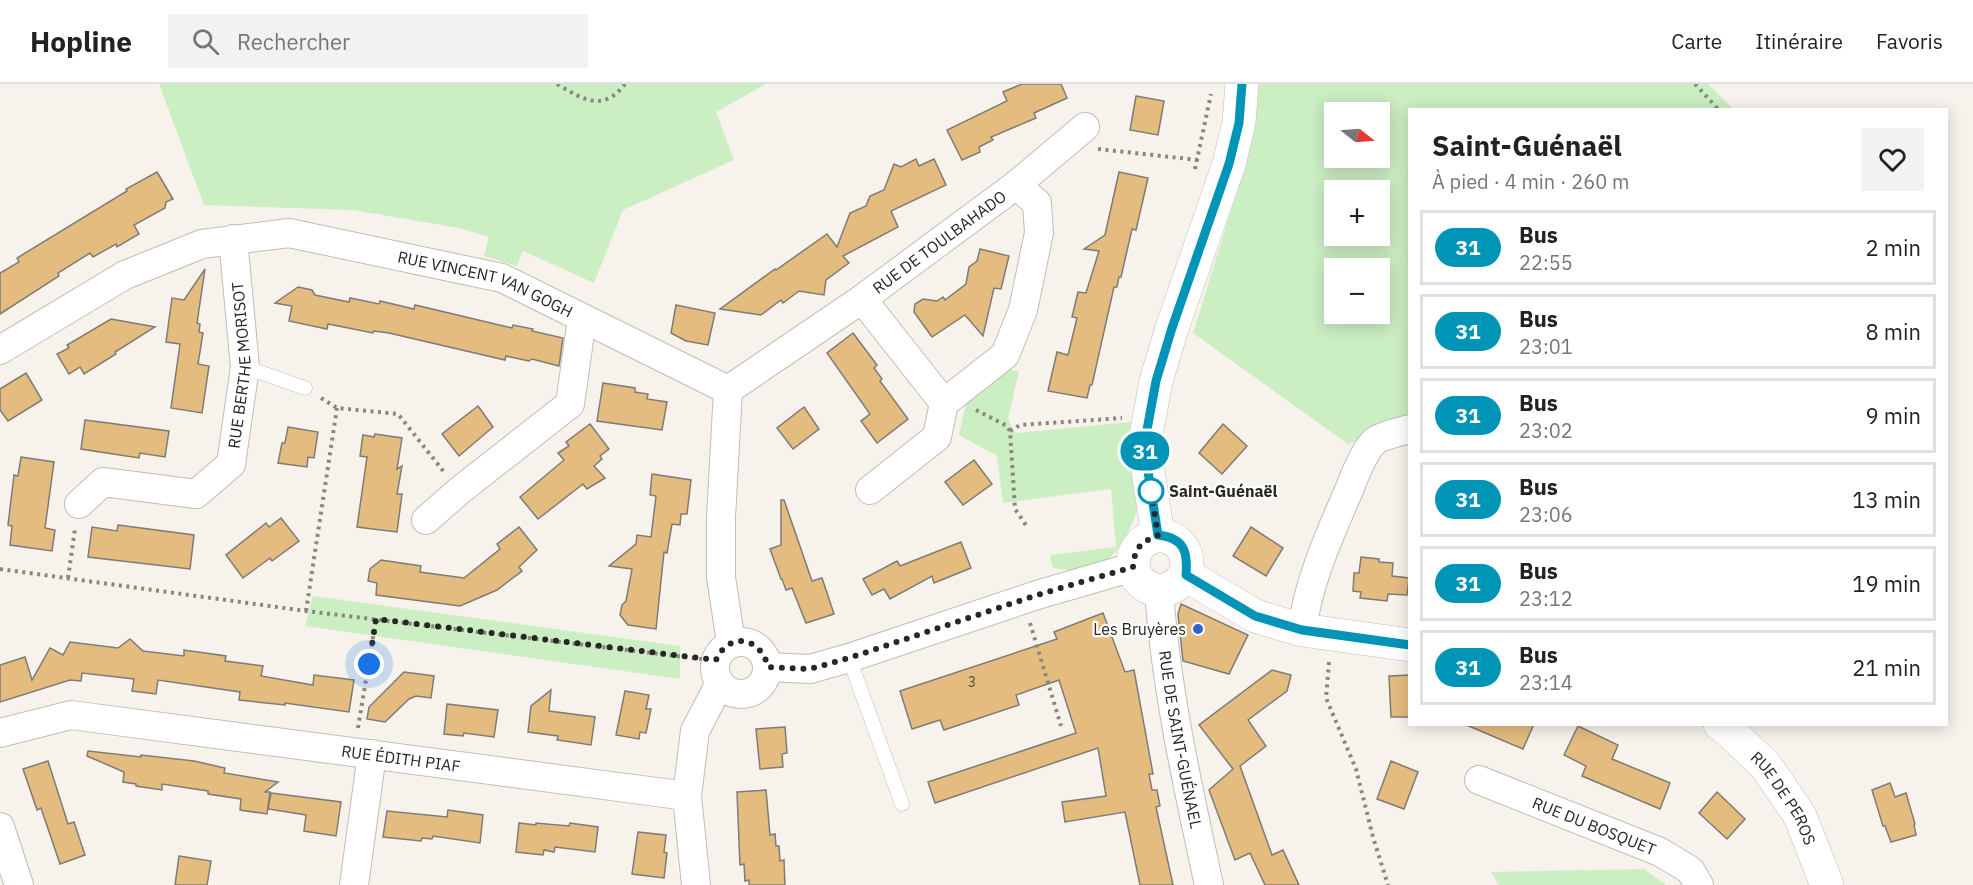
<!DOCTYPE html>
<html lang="fr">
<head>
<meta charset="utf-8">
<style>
	body { margin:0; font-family:"IBM Plex Sans",sans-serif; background:#f2f2f2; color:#222; height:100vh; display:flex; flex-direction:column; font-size:22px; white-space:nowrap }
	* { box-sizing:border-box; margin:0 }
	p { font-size:20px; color:#767676 }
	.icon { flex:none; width:33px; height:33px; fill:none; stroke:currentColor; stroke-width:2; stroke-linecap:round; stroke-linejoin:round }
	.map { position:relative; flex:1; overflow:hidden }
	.details { position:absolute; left:1408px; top:24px; width:540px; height:618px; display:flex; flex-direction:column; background:#fff; border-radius:0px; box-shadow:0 3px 15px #0003 }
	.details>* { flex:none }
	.badge { padding:0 12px; border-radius:20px; font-size:21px; line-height:39px }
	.needle { width:39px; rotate:107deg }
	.controls { position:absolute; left:1324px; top:18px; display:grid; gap:12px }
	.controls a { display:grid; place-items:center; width:66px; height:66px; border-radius:0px; background:#fff; box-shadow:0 3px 15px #0003; font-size:30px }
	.you { position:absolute; width:30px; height:30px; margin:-15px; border:4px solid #fff; border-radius:50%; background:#1a73e8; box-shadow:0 0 0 9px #1a73e833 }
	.map>.badge { position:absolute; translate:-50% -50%; box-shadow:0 0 0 3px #fff }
	.round { display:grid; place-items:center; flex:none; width:63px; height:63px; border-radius:0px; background:#f2f2f2 }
	.head { display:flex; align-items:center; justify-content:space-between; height:102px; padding:0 24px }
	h1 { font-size:28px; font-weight:800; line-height:45px }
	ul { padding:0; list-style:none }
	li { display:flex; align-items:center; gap:18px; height:75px; margin:0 12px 9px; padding:0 12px; border:3px solid #e0e0e0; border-radius:0px }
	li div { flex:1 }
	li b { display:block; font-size:22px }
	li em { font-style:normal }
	li .badge { min-width:66px; font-weight:700; text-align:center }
	header { display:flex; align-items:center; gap:36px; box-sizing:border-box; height:84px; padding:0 30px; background:#fff; border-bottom:2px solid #e0e0e0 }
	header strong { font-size:28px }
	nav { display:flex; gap:33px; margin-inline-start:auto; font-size:21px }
	.search { width:420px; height:54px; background:#f2f2f2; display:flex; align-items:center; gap:15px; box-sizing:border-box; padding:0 21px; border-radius:0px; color:#767676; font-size:22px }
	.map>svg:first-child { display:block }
	.green { fill:#cceec3; fill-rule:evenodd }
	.building { fill:#e5bc80; stroke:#7f7b75; stroke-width:1.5 }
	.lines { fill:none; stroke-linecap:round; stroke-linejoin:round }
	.service-casing { stroke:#c1bdb6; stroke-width:15 }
	.minor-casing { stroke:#c1bdb6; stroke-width:30 }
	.tertiary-casing { stroke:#c1bdb6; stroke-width:34 }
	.path { stroke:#898782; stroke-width:4; stroke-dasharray:3 4.5; stroke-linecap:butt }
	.service { stroke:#fff; stroke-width:14 }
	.minor { stroke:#fff; stroke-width:28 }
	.tertiary { stroke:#fff; stroke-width:33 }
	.line-casing { stroke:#fff; stroke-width:14 }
	.line { stroke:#0094b7; stroke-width:9 }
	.walk { stroke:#282724; stroke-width:6; stroke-dasharray:0 10.8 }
	.stop-dot { fill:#fff; stroke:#0094b7; stroke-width:3 }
	.poi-dot { fill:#3062d1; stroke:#fff; stroke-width:2 }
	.labels { text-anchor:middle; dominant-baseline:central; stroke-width:4.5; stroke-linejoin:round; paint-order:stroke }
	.number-label { font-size:14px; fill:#574c3b }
	.street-label { font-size:16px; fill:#282724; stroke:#fff }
	.stop-label { font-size:16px; font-weight:bold; fill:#282724; stroke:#fff; text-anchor:start }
	.poi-label { font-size:16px; fill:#282724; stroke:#fff; text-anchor:end }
</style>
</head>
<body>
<header>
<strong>Hopline</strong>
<div class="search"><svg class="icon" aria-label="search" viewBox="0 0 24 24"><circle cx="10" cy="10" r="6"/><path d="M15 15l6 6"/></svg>Rechercher</div>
<nav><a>Carte</a><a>Itinéraire</a><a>Favoris</a></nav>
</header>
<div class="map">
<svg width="1973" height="801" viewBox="0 0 1973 801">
	<rect width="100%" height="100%" fill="#f7f3ec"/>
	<g class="green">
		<path d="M159 0H766L716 28 734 76 623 126 594 199 523 167 517 182 484 172 489 153 459 144 353 126 204 121Z"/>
		<path d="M1257 0H1708L1733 25 1410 26V337L1348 360 1193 249 1251 62ZM1335 28H1380V74H1335ZM1335 106H1380V152H1335ZM1335 184H1380V230H1335Z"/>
		<path d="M1007 283 1019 288 1008 335 1015 349 1131 338C1133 364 1138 391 1138 417 1138 428 1133 438 1128 448 1112 482 1089 491 1053 484L1050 471 1116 463 1111 405 1003 419 997 372 959 351 967 315Z"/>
		<path d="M313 512 680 562V595L305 542Z"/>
		<path d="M1644 785 1666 801H1499L1491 788Z"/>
	</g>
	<g class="building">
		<path d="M1022 0H1061L1067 14 1034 29 1036 34 991 53 993 56 979 63 980 68 962 76 947 46 1007 17 1003 8Z"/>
		<path d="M1136 12 1164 17 1158 51 1130 46Z"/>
		<path d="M916 75 919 82 934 75 946 101 891 127 898 143 843 172 849 179 826 196 824 211 799 207 783 219 781 216 761 231 720 225 775 185 776 186 827 150 837 163 850 129 866 122 870 112 884 106 894 80 901 83Z"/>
		<path d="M157 88 173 115 166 118 165 124 134 141 139 150 117 163 116 160 93 173 90 169 58 189 59 192 0 230V189L19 178 17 174 127 107 126 105Z"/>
		<path d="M1119 88 1148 94 1136 146 1132 145 1121 193H1119L1117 203H1114L1092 301H1090L1087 314 1048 307 1057 268 1068 271 1077 234 1072 233 1078 208 1086 209 1099 167 1084 165 1105 151Z"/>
		<path d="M980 165 1009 172 1001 205 994 204 983 252 965 231 932 253 914 228 915 220 923 215 937 217 943 213 945 216 966 200 969 183 977 177Z"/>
		<path d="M205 185 197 239 200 240 199 248 203 249 198 280 209 282 202 329 171 324 180 260 166 258 172 214 184 216Z"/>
		<path d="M298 203 312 206 315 211 349 218 350 214 379 220 380 217 414 225 415 221 512 244 513 241 533 245 532 247 563 254 559 282 532 275 529 277 506 272 505 276 389 249 374 247 373 249 328 240 327 245 289 237 292 222 275 219Z"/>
		<path d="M676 221 715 229 708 261 686 257 671 249Z"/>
		<path d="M111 235 155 243 115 268 116 270 84 290 80 283 69 290 57 270 69 264 67 261Z"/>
		<path d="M853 249 877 281 874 284 882 295 880 297 908 335 877 359 861 337 870 330 827 269Z"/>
		<path d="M26 289 42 316 8 337 0 326V305Z"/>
		<path d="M603 299 635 304V308L648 310 647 315 667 318 662 346 597 337Z"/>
		<path d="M478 322 493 343 459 372 442 350Z"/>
		<path d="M804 323 819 345 793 365 777 344Z"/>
		<path d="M85 336 169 347 165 373 140 369 139 374 81 365Z"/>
		<path d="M590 340 609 365 600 372 602 375 594 382 605 394 587 405 583 400 538 435 520 413 564 376 558 369 569 362 566 358Z"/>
		<path d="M1223 340 1247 362 1222 390 1199 369Z"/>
		<path d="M288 343 318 348 314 374 308 373 307 383 278 379 282 359H285Z"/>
		<path d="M375 350 402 354 397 385 402 382 397 410H402L397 448 357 443 367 373 360 372 363 351 374 353Z"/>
		<path d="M21 373 54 378 45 444 55 446 52 467 10 461 12 442 8 441 14 391 18 392Z"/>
		<path d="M974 376 992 400 963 421 945 398Z"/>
		<path d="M652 390 691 396 687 430H681L680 441 672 440 667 469 664 468 656 545 628 541 620 531 622 521 626 517 632 485 609 482 636 460 637 451 651 453 656 412 650 411Z"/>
		<path d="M781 416H784L812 497 822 494 834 530 806 539 792 504 786 506 782 495H781L770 465 781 461Z"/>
		<path d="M281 434 299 457 272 477 270 474 243 494 226 471 266 439 269 443Z"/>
		<path d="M118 441 194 451 190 485 88 473 92 443 117 447Z"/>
		<path d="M519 443 537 466 519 483 522 487 497 506 460 522 376 511 377 499 368 497 370 485 381 476 421 482 420 488 464 494 500 465 497 460Z"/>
		<path d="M1251 443 1283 464 1266 492 1233 472Z"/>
		<path d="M961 458 971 484 934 499 932 492 890 515 884 505 872 511 863 495 897 477 900 482Z"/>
		<path d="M1361 473 1379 475V478L1393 479 1392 492 1409 494 1407 511 1388 510 1387 517 1360 514 1361 508 1353 507 1354 489H1359Z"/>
		<path d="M1181 520 1248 551 1229 590 1183 577 1178 530Z"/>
		<path d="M1103 529 1125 588 1134 586 1153 690H1149L1152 706H1157L1160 722 1156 723 1173 801H1140L1125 728 1065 738 1062 718 1106 712 1098 664 935 719 928 698 1076 649 1059 596 1016 611 1019 621 944 646 940 636 912 645 900 607 1057 555 1054 548Z"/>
		<path d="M130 555 143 567 184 572V566L226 572 225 577 263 582 261 592 313 601 314 591 354 596 349 628 285 619V621L239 616 240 608 158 596 156 610 132 607 134 595 82 589 81 597 70 596 0 618V581L25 573 32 596 50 564 63 571 70 558 118 564Z"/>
		<path d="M1272 586 1291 591 1287 607 1248 636 1266 662 1240 682 1272 771 1283 766 1299 801H1265L1250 769 1235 776 1209 706 1233 685 1199 641Z"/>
		<path d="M404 588 434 592 431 614 416 612 409 615 385 638 367 635 369 623Z"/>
		<path d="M1410 591V633H1391L1389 592Z"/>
		<path d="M551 606 549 627 595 633 591 661 557 656 558 652 528 648 531 622Z"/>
		<path d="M625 607 649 611 646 625H651L646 649 640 648 639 655 616 651Z"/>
		<path d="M447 620 498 626 494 653 464 649 463 652 444 650Z"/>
		<path d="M1464 640H1534L1523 665Z"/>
		<path d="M1578 642 1618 661 1612 675 1670 699 1660 725 1582 692 1586 682 1564 671Z"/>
		<path d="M785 643 787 669 782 670 783 683 760 685 756 645Z"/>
		<path d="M88 667 141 673V671L194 677 225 684 224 689 278 698 265 708H270L267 730 240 726 241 715 208 710V707L162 700V706L136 702V700L123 698 124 688 87 672Z"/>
		<path d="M48 677 68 740 74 738 85 771 60 780 41 724 37 726 23 685Z"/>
		<path d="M1391 677 1418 688 1404 725 1377 715Z"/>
		<path d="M1890 699 1895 713 1906 709 1915 740 1914 741 1916 751 1891 758 1885 742H1883L1872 706Z"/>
		<path d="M766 706 770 751 775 750 776 762H779L780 777 784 776 785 801H749V796L745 797 744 780 740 781 737 708Z"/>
		<path d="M1717 708 1745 735 1727 755 1699 729Z"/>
		<path d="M271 709 341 718 336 752 304 747 306 731 268 725Z"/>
		<path d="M448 726 483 731 480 759 433 752 432 755 422 754 421 757 383 753 387 727 447 733Z"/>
		<path d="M519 739 536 741V739L569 742 570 739 598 743 595 768 555 763 554 768 544 766 543 771 516 768Z"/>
		<path d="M638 748 666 751 664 768 667 769 664 794 632 790Z"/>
		<path d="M179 772 211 777 207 801H175Z"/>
	</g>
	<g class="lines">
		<g class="service-casing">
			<g id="service">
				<path d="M245 283 305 304"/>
				<path d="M849 574 902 720"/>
			</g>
		</g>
		<g class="minor-casing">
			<g id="minor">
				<path d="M862 215 944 319"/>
				<path id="s1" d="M0 266 125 191 202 160 289 149 502 194 728 306"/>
				<path id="s2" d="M728 306 862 215 1016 101"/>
				<path d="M728 306 721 433V493L731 559"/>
				<path d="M870 406 937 353 944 319 1005 271 1023 226 1039 149 1037 119 1016 101 1085 43"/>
				<path id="s3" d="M79 420 103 398 196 410 231 380 245 283 233 155"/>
				<path d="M426 436 459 407 570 320 582 235"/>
				<path id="s4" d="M1159 507C1166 606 1188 704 1209 801"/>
				<path d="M1302 546C1308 498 1330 450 1349 406 1354 393 1365 365 1375 357 1381 352 1402 347 1410 345"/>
				<circle cx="741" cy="584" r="26"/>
				<path d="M768 583 810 585 849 574 1037 511 1133 483"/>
				<path id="s5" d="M0 649 71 631 687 712"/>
				<path id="s6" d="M1479 696 1660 768 1690 786 1699 801"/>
				<path d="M0 743 19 801"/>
				<path d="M354 801 372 670"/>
				<path d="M696 801 687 712 695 647 720 599"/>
			</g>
		</g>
		<g class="tertiary-casing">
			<g id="tertiary">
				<path d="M1158 451 1144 362 1156 297 1172 244 1229 80 1239 39 1242 0"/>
				<circle cx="1160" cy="479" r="27"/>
				<path d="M1186 491 1255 532 1302 546 1410 561"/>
				<path id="s7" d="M1720 640 1727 645 1766 682 1800 732 1827 801"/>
			</g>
		</g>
		<g class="path">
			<path d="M557 0C582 15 603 29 625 0"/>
			<path d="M1695 0 1719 26"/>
			<path d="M1098 65 1198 76"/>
			<path d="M1195 85 1211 10"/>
			<path d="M321 314 337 324 398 330 444 388"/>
			<path d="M976 326 1007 342 1010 347 1015 425 1028 444"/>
			<path d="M1010 347 1020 341 1122 334"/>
			<path d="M0 485 306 527 709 576"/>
			<path d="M68 494 75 445"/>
			<path d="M306 527 337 324"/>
			<path d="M1030 539 1061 642"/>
			<path d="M1329 578 1326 614 1356 685 1373 753 1388 801"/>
			<path d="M358 644 376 535"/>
		</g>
		<use href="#service" class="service"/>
		<use href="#minor" class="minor"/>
		<use href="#tertiary" class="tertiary"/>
	</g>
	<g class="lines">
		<g class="line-casing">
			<path id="line" d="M1242 0 1239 39 1229 80 1172 244 1156 297 1144 362 1158 451C1184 454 1188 467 1186 491L1255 532 1302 546 1410 561"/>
		</g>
		<use href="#line" class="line"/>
		<path class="walk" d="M369 580 376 535 716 576C729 547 761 553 768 583L810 585 849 574 1037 511 1133 483C1135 463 1140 459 1158 451L1151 407"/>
	</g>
	<circle class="stop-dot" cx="1151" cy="407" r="12"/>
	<circle class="poi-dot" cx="1198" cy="545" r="6"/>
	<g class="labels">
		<g class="number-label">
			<text x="972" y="598">3</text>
		</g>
		<g class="street-label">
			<text stroke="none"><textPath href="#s2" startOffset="258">RUE DE TOULBAHADO</textPath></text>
			<text stroke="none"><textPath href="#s1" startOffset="520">RUE VINCENT VAN GOGH</textPath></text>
			<text stroke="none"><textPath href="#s3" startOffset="272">RUE BERTHE MORISOT</textPath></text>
			<text stroke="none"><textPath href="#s4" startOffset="150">RUE DE SAINT-GUÉNAEL</textPath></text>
			<text stroke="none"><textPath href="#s5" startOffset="406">RUE ÉDITH PIAF</textPath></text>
			<text stroke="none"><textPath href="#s7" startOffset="99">RUE DE PEROS</textPath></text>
			<text stroke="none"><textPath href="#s6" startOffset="124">RUE DU BOSQUET</textPath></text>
		</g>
		<g class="stop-label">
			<text x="1169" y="407">Saint-Guénaël</text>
		</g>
		<g class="poi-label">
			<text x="1186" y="545">Les Bruyères</text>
		</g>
	</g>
</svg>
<div class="controls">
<a><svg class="needle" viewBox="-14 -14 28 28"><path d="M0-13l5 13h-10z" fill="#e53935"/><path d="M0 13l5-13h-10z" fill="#767676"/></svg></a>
<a>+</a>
<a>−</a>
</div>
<div class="you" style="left:369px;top:580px"></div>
<b class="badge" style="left:1145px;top:367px;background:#0094b7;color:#fff">31</b>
<section class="details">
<div class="head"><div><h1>Saint-Guénaël</h1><p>À pied · 4 min · 260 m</p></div><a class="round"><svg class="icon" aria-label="heart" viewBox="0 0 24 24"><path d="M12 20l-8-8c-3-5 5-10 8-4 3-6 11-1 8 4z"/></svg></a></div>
<ul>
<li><span class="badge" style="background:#0094b7;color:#fff">31</span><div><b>Bus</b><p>22:55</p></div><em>2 min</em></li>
<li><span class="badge" style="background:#0094b7;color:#fff">31</span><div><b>Bus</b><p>23:01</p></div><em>8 min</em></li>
<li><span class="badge" style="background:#0094b7;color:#fff">31</span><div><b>Bus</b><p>23:02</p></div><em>9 min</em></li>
<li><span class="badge" style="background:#0094b7;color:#fff">31</span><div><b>Bus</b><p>23:06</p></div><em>13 min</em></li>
<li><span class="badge" style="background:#0094b7;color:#fff">31</span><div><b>Bus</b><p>23:12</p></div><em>19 min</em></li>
<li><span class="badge" style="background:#0094b7;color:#fff">31</span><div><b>Bus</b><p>23:14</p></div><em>21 min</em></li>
</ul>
</section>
</div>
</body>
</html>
